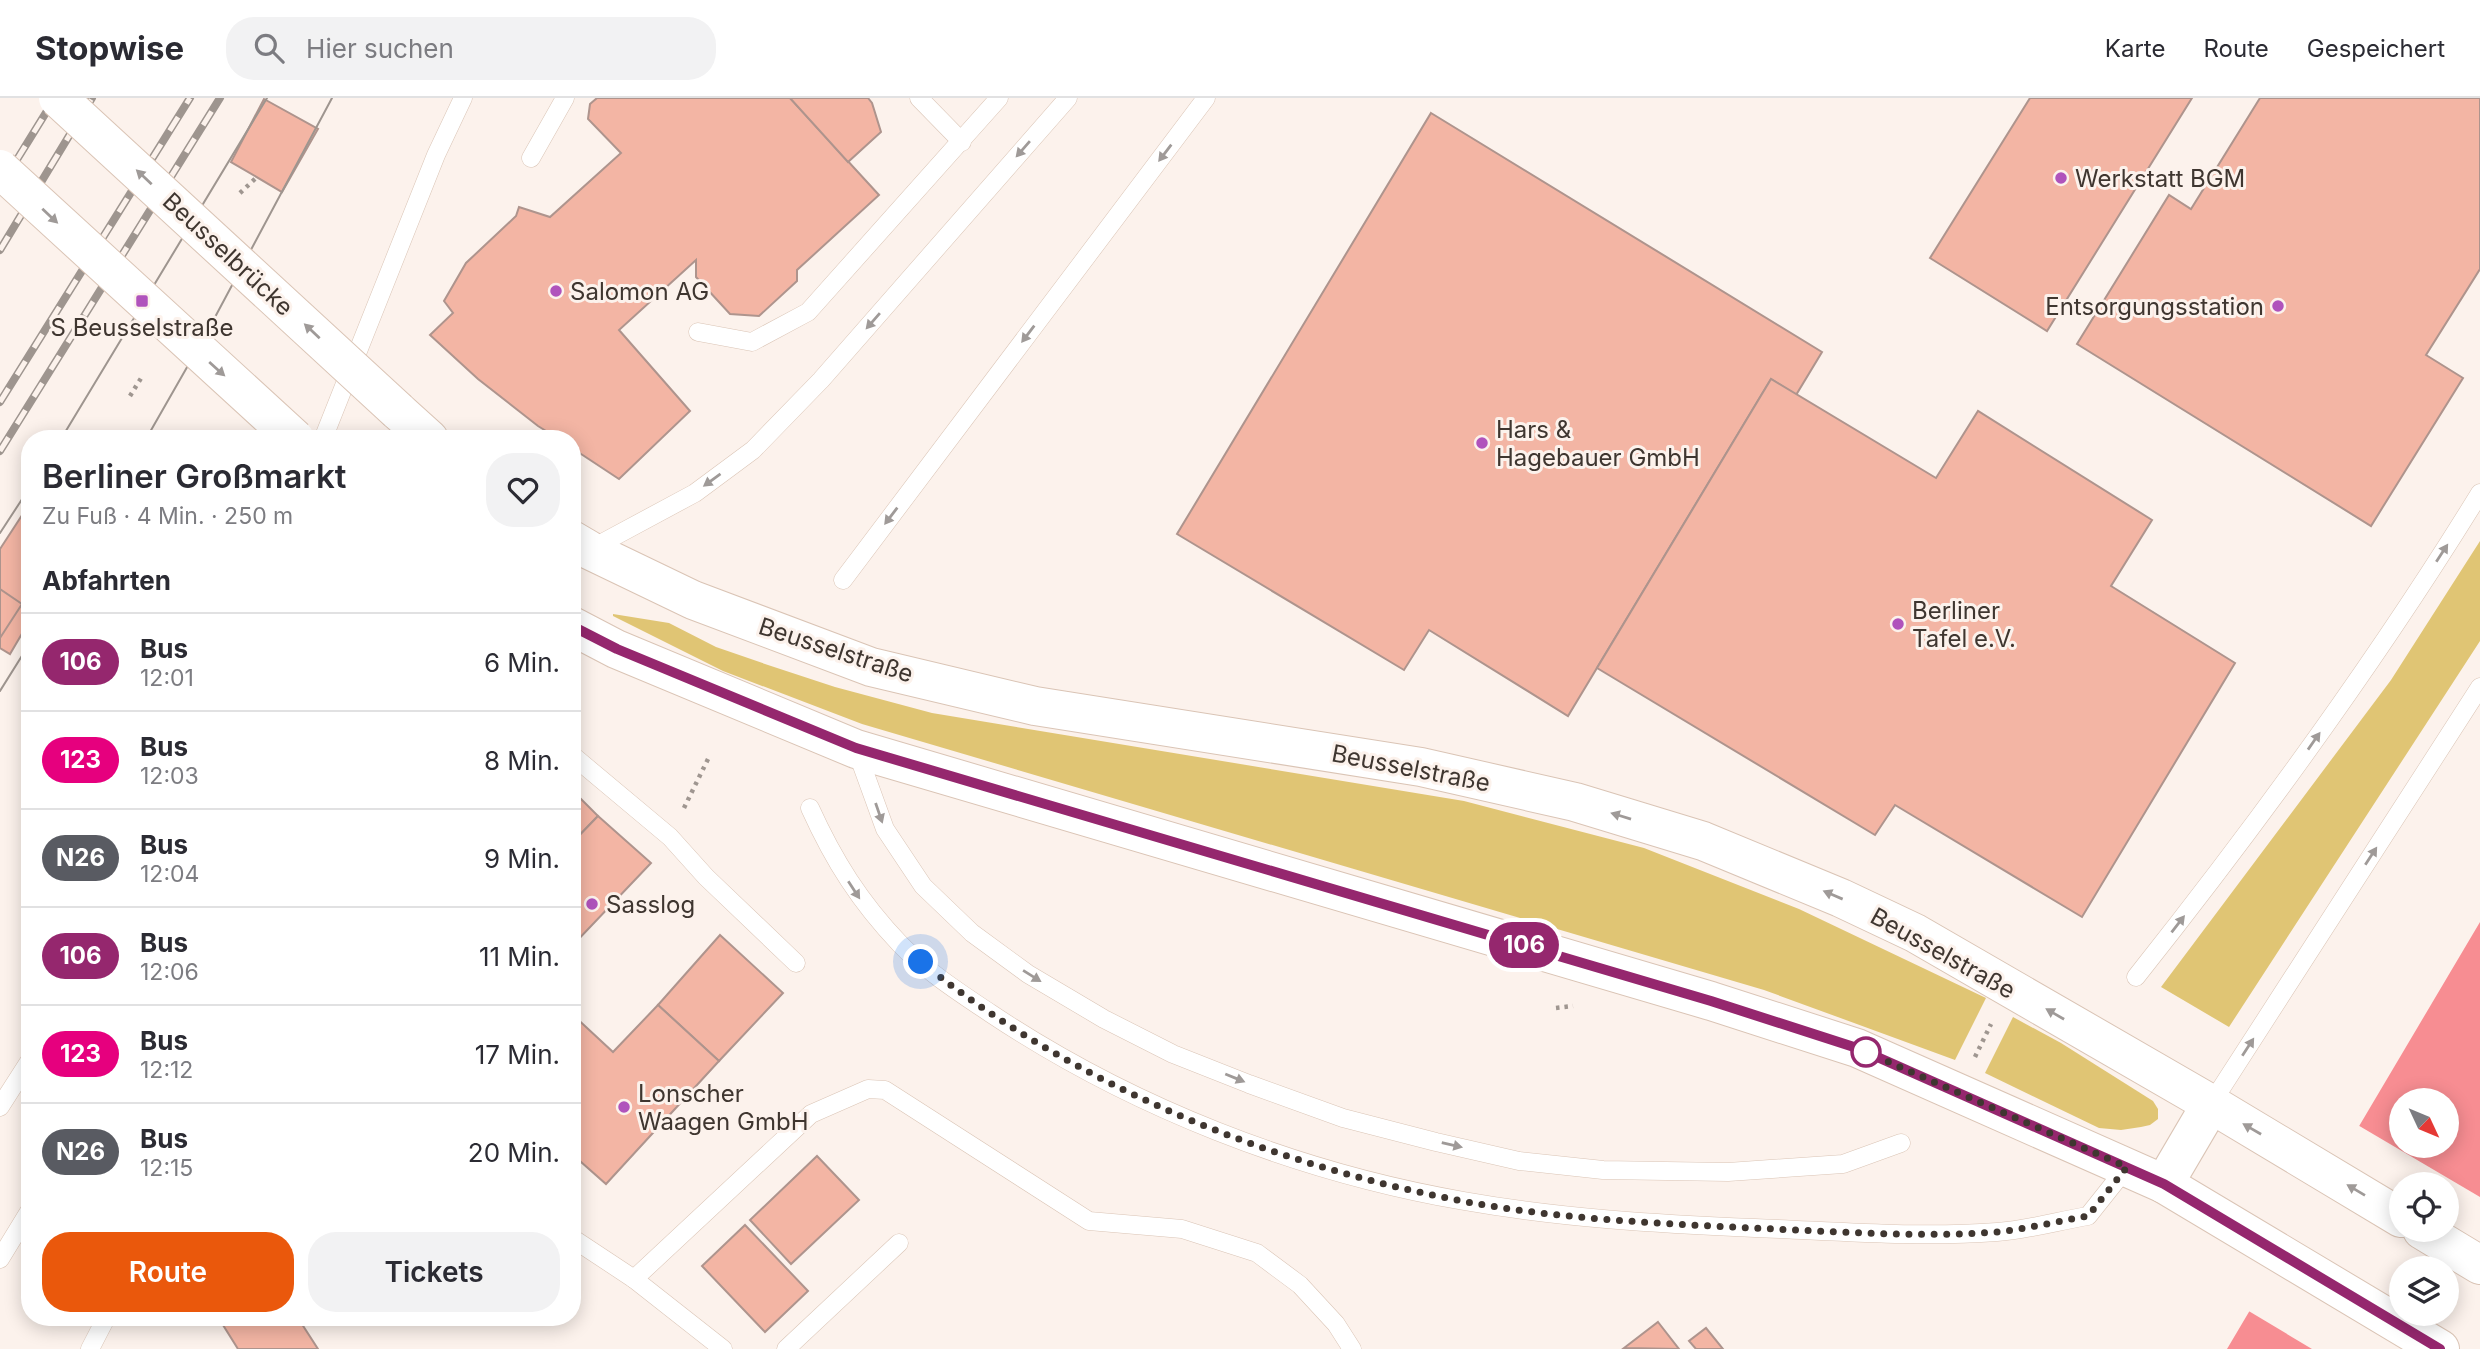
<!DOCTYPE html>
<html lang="de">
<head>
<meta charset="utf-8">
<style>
	body { margin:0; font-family:Inter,sans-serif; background:#f2f2f3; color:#2b2b33; height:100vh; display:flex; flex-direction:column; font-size:26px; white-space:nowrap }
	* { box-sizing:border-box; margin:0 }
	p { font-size:23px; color:#7c7c81 }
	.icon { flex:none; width:38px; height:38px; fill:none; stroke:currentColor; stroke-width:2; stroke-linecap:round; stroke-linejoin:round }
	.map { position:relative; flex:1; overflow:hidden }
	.side { position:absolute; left:21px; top:332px; width:560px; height:896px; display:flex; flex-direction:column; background:#fff; border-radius:28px; box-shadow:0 4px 18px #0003 }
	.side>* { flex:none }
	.badge { padding:0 14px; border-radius:23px; font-size:24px; line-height:46px }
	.needle { width:46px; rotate:134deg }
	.buttons { position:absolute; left:2389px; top:990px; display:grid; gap:14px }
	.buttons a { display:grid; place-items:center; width:70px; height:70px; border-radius:50%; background:#fff; box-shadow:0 4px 18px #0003; font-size:35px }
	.you { position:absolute; width:35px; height:35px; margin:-18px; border:5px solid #fff; border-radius:50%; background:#1a73e8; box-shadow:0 0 0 10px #1a73e833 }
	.map>.badge { position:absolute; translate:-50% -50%; box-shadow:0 0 0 4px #fff }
	h2 { padding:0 21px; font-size:26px; line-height:63px }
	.round { display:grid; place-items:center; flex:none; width:74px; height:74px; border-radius:28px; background:#f2f2f3 }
	.headline { display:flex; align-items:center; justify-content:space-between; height:119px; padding:0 21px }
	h1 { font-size:33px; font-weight:600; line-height:52px }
	.button { display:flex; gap:14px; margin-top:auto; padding:14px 21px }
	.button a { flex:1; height:80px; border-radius:28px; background:#ea580c; color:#fff; font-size:28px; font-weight:600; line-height:80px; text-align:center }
	.button a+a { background:#f2f2f3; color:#2b2b33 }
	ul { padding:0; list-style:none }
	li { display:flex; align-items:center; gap:21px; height:98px; padding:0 21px; border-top:2px solid #e1e1e2 }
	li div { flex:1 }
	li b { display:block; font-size:26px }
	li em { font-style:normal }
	li .badge { min-width:77px; font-weight:700; text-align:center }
	header { display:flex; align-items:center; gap:42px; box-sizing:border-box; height:98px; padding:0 35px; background:#fff; border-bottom:2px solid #e1e1e2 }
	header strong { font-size:33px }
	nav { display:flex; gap:38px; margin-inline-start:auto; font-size:24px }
	.search { width:490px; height:63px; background:#f2f2f3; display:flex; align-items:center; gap:18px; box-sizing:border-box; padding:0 24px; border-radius:28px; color:#7c7c81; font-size:26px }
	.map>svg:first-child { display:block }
	.green { fill:#e0c574 }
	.water { fill:#f78d92; fill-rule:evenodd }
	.pier { fill:#fcf2ec; fill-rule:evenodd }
	.building { fill:#f3b5a4; stroke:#ae948d; stroke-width:2 }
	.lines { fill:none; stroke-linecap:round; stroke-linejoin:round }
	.service-casing { stroke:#dac4b5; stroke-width:19 }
	.secondary-casing { stroke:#dac4b5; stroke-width:40 }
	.path { stroke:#9f9690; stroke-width:4.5; stroke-dasharray:3.5 5; stroke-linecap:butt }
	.service { stroke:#fff; stroke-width:18 }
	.secondary { stroke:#fff; stroke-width:38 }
	.tram { stroke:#9e958f; stroke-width:2 }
	.rail-casing { stroke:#9e958f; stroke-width:8 }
	.rail { stroke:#fcf2ec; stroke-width:5; stroke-dasharray:16; stroke-linecap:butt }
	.secondary-bridge-casing { stroke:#dac4b5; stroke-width:40; stroke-linecap:butt }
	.secondary-bridge { stroke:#fff; stroke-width:38 }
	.oneway { fill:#9f9a98 }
	.line-casing { stroke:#fff; stroke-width:16 }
	.line { stroke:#95276e; stroke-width:10 }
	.walk { stroke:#3f3630; stroke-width:7; stroke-dasharray:0 12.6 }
	.poi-dot { fill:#b053bc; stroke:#fcf2ec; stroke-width:2.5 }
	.stop-dot { fill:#fff; stroke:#95276e; stroke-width:3.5 }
	.labels { text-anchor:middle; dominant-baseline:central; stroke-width:6; stroke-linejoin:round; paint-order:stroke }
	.poi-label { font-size:24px; fill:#3f3630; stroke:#fcf2ec; text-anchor:start }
	.street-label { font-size:24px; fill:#3f3630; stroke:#fcf2ec }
</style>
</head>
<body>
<header>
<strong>Stopwise</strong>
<div class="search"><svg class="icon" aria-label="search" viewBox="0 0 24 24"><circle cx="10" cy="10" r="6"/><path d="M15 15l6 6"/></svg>Hier suchen</div>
<nav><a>Karte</a><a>Route</a><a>Gespeichert</a></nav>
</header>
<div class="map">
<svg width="2480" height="1251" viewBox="0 0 2480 1251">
	<rect width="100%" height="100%" fill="#fcf2ec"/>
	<g class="green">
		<path d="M2480 443V543L2229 929 2161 889 2391 582Z"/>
		<path d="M613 516 669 525 716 549 768 567 835 589 932 615 1464 703 1644 750 1799 811 1986 900 1955 962 1764 892 862 626 723 573 613 518Z"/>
		<path d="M2013 919 2061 945 2153 1003 2158 1011V1021L2150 1027 2141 1029 2121 1032 2099 1030 1985 975Z"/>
	</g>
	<path class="water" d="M2480 824V1251H2227ZM2401 1003H2446V1048H2401ZM2401 1087H2446V1132H2401ZM2401 1171H2446V1216H2401Z"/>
	<path class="pier" d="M2356 1026 2480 1099V1251H2312L2247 1212 2239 1223ZM2401 1087H2446V1132H2401ZM2401 1171H2446V1216H2401Z"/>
	<g class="building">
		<path d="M597 0H790L879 97 797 172V183L759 218 730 216 696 179V162L619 232 690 313 619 381 572 350V341H559L538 328 478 281 430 237 453 215 444 203 466 165 516 118 519 109 550 119 621 55 588 21 590 6Z"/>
		<path d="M790 0H868L872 5 881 34 848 64Z"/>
		<path d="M2030 0H2192L2047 233 1930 160Z"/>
		<path d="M2260 0H2480V171L2426 257 2463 280 2371 428 2077 246 2169 97 2191 111Z"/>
		<path d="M264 1 318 31 282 94 231 64Z"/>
		<path d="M1431 15 1822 254 1796 297 1771 281 1568 618 1429 532 1404 572 1177 436Z"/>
		<path d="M1771 281 1936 380 1978 313 2152 422 2111 488 2235 565 2082 819 1895 707 1875 737 1597 570Z"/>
		<path d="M30 405V522L10 556 0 550V451Z"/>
		<path d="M0 491 22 506 0 540Z"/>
		<path d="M572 692 598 718 572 745Z"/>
		<path d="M598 718 651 765 573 847 572 745Z"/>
		<path d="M720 837 783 895 719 963 658 907Z"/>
		<path d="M658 907 719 963 606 1086 572 1056V916L613 954Z"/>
		<path d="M817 1058 859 1102 791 1166 750 1122Z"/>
		<path d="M745 1127 808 1193 765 1234 702 1168Z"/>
		<path d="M234 1220H298L318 1251H238L223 1227Z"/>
		<path d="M1658 1224 1679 1251 1624 1250Z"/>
		<path d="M1706 1230 1723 1251H1696L1689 1243Z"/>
	</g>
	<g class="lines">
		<g class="service-casing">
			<g id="service">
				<path d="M919 0 962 44"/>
				<path d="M531 60 565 0"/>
				<path d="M698 234 752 244 808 214 999 0"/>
				<path d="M323 341 436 57 463 0"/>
				<path d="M589 452 695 395 753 352 821 282 1068 0"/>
				<path d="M843 482 1206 0"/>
				<path d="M856 651 885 731 923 788 972 835 1028 876 1104 921 1173 956 1249 986 1343 1020 1436 1044 1519 1063 1603 1072 1728 1074 1843 1066 1901 1045"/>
				<path d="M572 657 670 739 706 779 796 865"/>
				<path d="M810 710C834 763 860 804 900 846 926 873 960 895 990 915 1131 1009 1297 1074 1464 1103 1560 1120 1657 1126 1755 1130 1835 1133 1916 1140 1997 1134 2027 1132 2058 1123 2088 1118L2127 1069"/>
				<path d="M2136 879C2259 724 2376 564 2480 395"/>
				<path d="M2211 1006 2480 589"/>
				<path d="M0 1009 30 962"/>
				<path d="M572 1140 634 1181 723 1251"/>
				<path d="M0 1161 30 1112"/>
				<path d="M634 1181 811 1016 868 991 885 992 1089 1123 1182 1131 1257 1155 1300 1187 1336 1226 1352 1251"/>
				<path d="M90 1251 106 1220"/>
				<path d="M786 1251 899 1145"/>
			</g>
		</g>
		<g class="secondary-casing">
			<g id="secondary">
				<path d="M398 313 429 341"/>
				<path d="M572 442 589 452 693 502 871 569 1035 608 1421 669 1575 704 1703 743 1841 800 1915 835 2211 1006 2401 1120"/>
				<path d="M572 528 616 551 856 651 1711 903 1857 950 2164 1086 2440 1251"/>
				<path d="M2164 1086 2211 1006"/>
				<path d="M2422 1132 2480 1167"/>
			</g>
		</g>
		<g class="path">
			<path d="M240 95 257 79"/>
			<path d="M130 298 143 277"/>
			<path d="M684 710 709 659"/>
			<path d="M1556 910 1573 908"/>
			<path d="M1975 959 1991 926"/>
		</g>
		<use href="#service" class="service"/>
		<use href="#secondary" class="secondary"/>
		<g class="tram">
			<path d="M61 341 267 0"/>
			<path d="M146 341 206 236 332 0"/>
			<path d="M0 435 30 389"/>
			<path d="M0 593 30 545"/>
		</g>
		<g class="rail-casing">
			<g id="rail">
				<path d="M0 89 55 0"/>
				<path d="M0 152 92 0"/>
				<path d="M0 304 190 0"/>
				<path d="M0 353 220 0"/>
			</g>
		</g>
		<use href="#rail" class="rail"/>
		<g class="secondary-bridge-casing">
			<g id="secondary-bridge">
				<path d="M58 0 398 313"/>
				<path d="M0 71 295 341"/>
			</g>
		</g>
		<use href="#secondary-bridge" class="secondary-bridge"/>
	</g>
	<defs><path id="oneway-solid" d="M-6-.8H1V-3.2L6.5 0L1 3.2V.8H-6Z" transform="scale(1.75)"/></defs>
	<g class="oneway">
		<use href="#oneway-solid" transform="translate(1023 51) rotate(131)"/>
		<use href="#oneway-solid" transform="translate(1165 55) rotate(127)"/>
		<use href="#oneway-solid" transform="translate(144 79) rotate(-137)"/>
		<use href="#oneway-solid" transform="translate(50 118) rotate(43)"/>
		<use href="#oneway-solid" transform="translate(873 223) rotate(131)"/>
		<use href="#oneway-solid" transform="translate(312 233) rotate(-137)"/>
		<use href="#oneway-solid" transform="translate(1028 236) rotate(127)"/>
		<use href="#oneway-solid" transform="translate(217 271) rotate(42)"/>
		<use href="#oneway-solid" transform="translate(712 382) rotate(144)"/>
		<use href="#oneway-solid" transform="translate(891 418) rotate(127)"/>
		<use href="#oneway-solid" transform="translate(2442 455) rotate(-57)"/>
		<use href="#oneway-solid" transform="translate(2314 643) rotate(-55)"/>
		<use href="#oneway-solid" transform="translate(879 715) rotate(71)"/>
		<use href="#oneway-solid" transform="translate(1621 718) rotate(-163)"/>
		<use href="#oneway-solid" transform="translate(2371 758) rotate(-57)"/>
		<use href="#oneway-solid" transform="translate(854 792) rotate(57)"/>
		<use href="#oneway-solid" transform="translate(1833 797) rotate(-157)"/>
		<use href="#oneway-solid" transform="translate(2178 826) rotate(-52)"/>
		<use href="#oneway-solid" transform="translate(1032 878) rotate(32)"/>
		<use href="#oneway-solid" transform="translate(2055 916) rotate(-150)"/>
		<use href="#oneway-solid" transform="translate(2248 949) rotate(-57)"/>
		<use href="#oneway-solid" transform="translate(1235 980) rotate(22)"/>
		<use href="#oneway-solid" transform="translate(2252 1031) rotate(-150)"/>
		<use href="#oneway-solid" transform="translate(1452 1047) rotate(13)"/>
		<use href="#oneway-solid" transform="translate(2356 1092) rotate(-149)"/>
	</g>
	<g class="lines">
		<g class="line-casing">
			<path id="line" d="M572 528 617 551 856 650 1711 903 1857 950 2164 1086 2440 1251"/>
		</g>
		<use href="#line" class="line"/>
		<path class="walk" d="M921 864C1075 988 1268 1066 1462 1103 1557 1121 1654 1125 1750 1130 1832 1133 1915 1140 1997 1134 2027 1131 2058 1123 2088 1118L2127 1069 1857 950 1866 954"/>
	</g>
	<g class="poi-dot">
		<circle cx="2061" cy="80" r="7"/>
		<circle cx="556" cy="193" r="7"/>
		<rect x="135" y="196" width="14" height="14" rx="3.5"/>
		<circle cx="2278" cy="208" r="7"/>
		<circle cx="1482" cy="345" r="7"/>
		<circle cx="1898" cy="526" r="7"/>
		<circle cx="592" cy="806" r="7"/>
		<circle cx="624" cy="1009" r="7"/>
	</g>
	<circle class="stop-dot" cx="1866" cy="954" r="14"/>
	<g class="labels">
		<g class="poi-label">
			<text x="2075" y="80">Werkstatt BGM</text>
			<text x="570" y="193">Salomon AG</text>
			<text x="2264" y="208" text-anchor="end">Entsorgungsstation</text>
			<text x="142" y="229" text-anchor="middle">S Beusselstraße</text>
			<text x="1496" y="331">Hars &amp;<tspan x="1496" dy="28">Hagebauer GmbH</tspan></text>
			<text x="1912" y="512">Berliner<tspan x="1912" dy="28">Tafel e.V.</tspan></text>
			<text x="606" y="806">Sasslog</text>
			<text x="638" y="995">Lonscher<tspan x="638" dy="28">Waagen GmbH</tspan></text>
		</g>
		<g class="street-label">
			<text transform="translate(228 156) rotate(43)">Beusselbrücke</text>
			<text transform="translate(836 552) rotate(18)">Beusselstraße</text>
			<text transform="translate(1411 670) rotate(11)">Beusselstraße</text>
			<text transform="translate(1943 855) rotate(29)">Beusselstraße</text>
		</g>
	</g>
</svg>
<div class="buttons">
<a><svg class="needle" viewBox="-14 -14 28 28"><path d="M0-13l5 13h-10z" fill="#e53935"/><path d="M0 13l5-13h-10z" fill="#7c7c81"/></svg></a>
<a><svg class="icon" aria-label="locate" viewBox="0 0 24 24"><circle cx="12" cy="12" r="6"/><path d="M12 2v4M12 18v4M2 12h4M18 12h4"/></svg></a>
<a><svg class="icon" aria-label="layers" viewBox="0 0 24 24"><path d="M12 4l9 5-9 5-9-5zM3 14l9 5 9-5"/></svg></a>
</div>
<div class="you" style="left:921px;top:864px"></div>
<b class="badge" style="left:1524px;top:847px;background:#95276e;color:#fff">106</b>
<section class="side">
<div class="headline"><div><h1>Berliner Großmarkt</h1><p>Zu Fuß · 4 Min. · 250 m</p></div><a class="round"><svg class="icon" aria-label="heart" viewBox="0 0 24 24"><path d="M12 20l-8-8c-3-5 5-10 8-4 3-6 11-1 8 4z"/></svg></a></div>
<h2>Abfahrten</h2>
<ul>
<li><span class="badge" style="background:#95276e;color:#fff">106</span><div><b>Bus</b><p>12:01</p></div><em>6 Min.</em></li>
<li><span class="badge" style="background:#e6007e;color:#fff">123</span><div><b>Bus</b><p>12:03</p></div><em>8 Min.</em></li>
<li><span class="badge" style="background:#595b62;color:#fff">N26</span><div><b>Bus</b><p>12:04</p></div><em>9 Min.</em></li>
<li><span class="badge" style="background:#95276e;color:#fff">106</span><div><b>Bus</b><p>12:06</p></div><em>11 Min.</em></li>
<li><span class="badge" style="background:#e6007e;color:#fff">123</span><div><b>Bus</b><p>12:12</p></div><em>17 Min.</em></li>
<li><span class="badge" style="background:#595b62;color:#fff">N26</span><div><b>Bus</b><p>12:15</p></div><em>20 Min.</em></li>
</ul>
<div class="button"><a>Route</a><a>Tickets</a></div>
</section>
</div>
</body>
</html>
